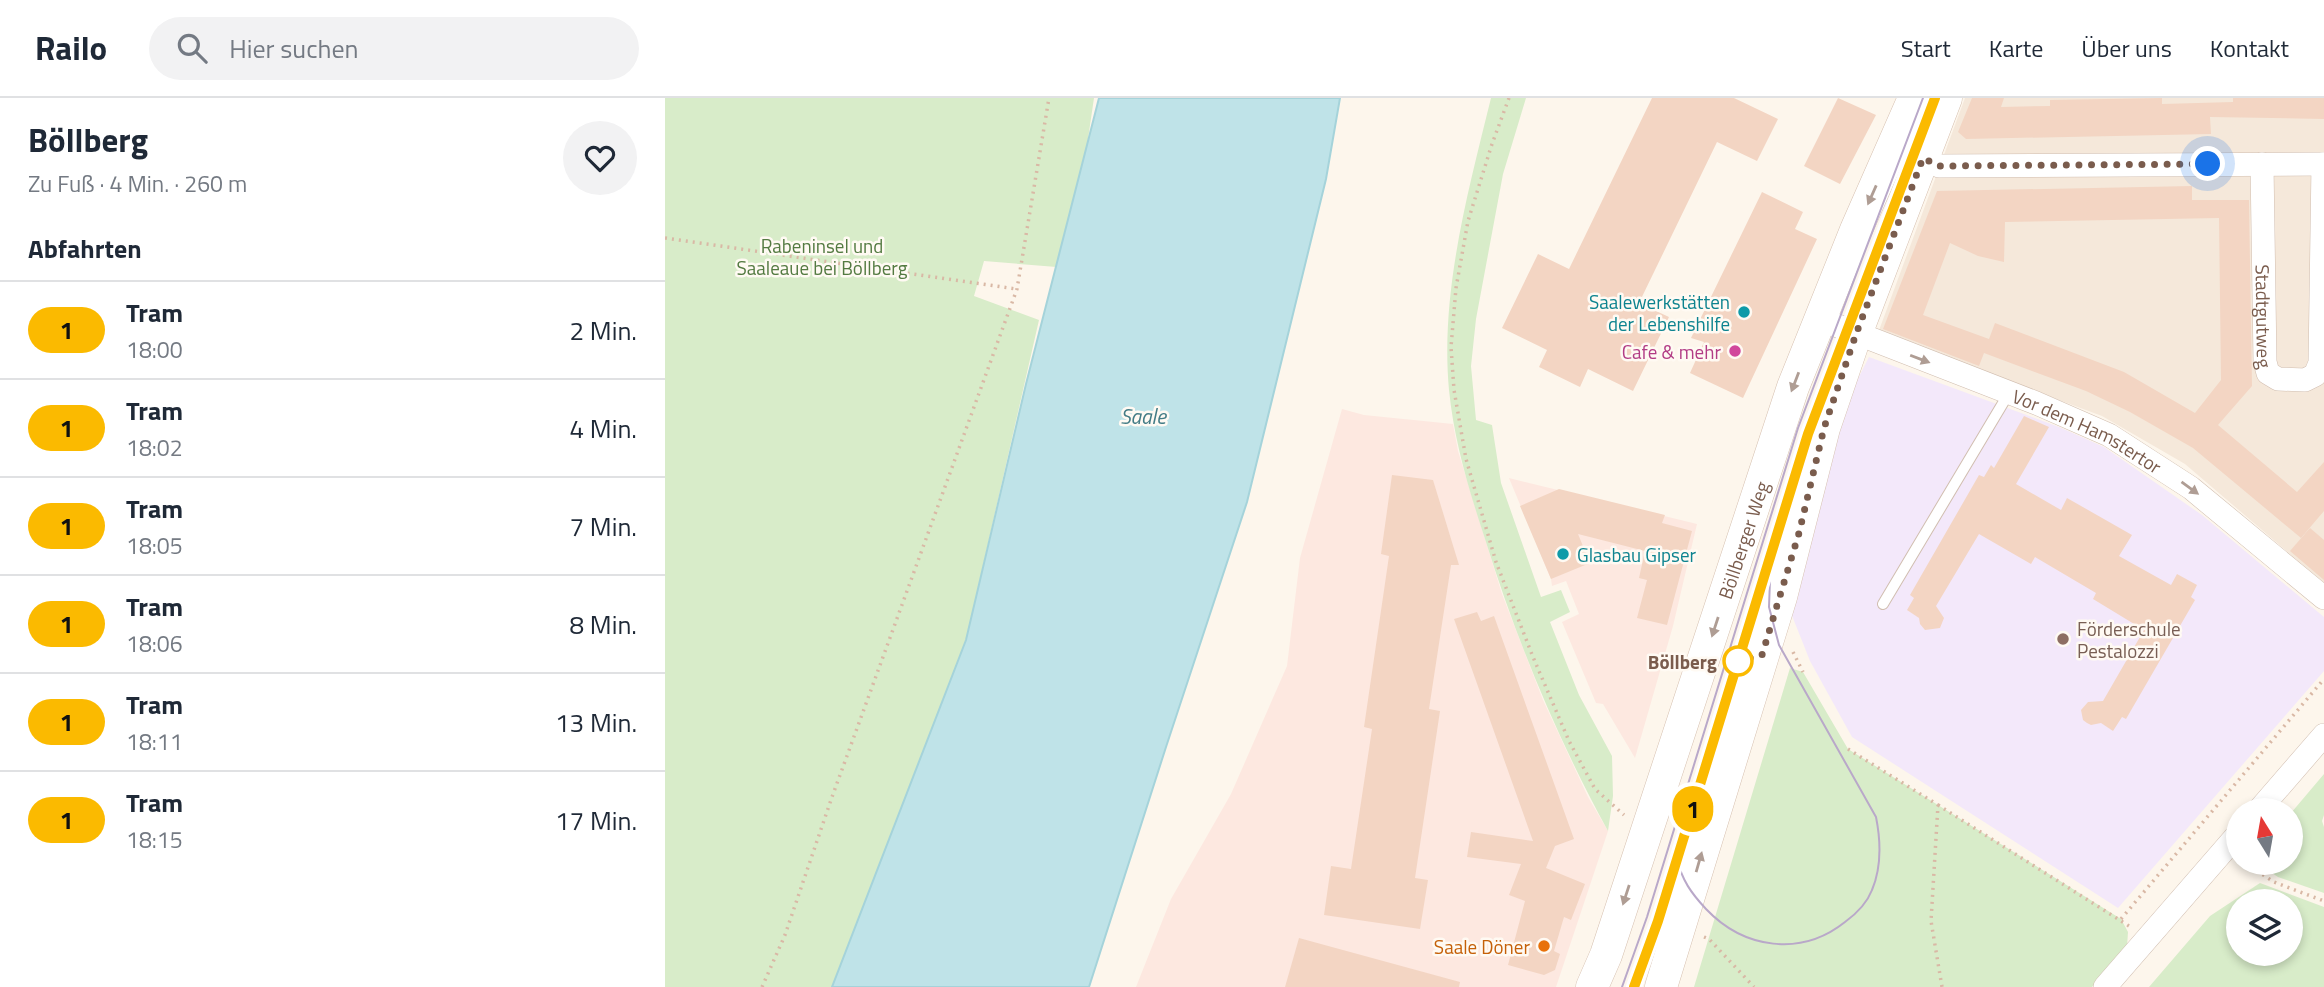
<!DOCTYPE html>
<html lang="de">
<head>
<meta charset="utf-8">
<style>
	body { margin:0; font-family:"Titillium Web",sans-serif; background:#f2f2f3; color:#1f2937; height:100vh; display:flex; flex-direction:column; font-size:26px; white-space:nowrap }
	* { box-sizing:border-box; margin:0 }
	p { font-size:23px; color:#747a83 }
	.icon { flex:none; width:38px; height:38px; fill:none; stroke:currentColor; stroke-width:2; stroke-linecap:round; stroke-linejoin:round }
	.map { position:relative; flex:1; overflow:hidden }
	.sheet { display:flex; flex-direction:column; background:#fff; width:665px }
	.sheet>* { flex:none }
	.badge { padding:0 14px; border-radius:23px; font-size:24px; line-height:46px }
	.needle { width:46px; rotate:349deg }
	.fabs { position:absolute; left:1561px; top:700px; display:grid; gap:14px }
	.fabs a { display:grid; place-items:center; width:77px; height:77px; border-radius:50%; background:#fff; box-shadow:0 4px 10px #0003; font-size:35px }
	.you { position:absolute; width:35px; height:35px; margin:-18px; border:5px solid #fff; border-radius:50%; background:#1a73e8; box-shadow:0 0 0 10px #1a73e833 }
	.map>.badge { position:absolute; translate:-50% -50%; box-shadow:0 0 0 4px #fff }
	h2 { padding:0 28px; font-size:26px; line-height:63px }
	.round { display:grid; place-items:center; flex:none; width:74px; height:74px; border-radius:37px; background:#f2f2f3 }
	.overview { display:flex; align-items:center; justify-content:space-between; height:119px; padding:0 28px }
	h1 { font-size:33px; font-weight:700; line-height:52px }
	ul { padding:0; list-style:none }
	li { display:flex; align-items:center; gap:21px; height:98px; padding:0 28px; border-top:2px solid #e0e1e3 }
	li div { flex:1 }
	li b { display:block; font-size:26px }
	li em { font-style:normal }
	li .badge { min-width:77px; font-weight:700; text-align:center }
	header { display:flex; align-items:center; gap:42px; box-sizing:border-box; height:98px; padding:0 35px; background:#fff; border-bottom:2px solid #e0e1e3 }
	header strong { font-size:33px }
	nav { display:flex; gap:38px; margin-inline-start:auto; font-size:24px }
	.search { width:490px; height:63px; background:#f2f2f3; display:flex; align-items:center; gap:18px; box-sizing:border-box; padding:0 24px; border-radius:38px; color:#747a83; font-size:26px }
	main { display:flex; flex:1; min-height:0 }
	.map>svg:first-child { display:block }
	.residential { fill:#f5e8da }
	.commercial { fill:#fde8e0 }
	.education { fill:#f3e8fa }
	.green { fill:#d8ecc9; fill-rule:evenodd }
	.water { fill:#bfe3e8; stroke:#a5d3da; stroke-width:2 }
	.building { fill:#f3d5c3; fill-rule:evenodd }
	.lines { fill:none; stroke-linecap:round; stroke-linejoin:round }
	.lane-casing { stroke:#d1beb0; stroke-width:12 }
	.street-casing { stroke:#d1beb0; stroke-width:24 }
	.secondary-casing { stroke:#d6c0b0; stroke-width:33 }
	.path { stroke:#d9b8a5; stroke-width:3.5; stroke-dasharray:2 5; stroke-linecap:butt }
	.lane { stroke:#fff; stroke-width:10 }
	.street { stroke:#fff; stroke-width:23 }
	.secondary { stroke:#fff; stroke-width:32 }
	.tram { stroke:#b9a8c9; stroke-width:2 }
	.oneway { fill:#af9d94 }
	.line-casing { stroke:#fff; stroke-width:16 }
	.line { stroke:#fbba00; stroke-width:10 }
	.walk { stroke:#7a5c4d; stroke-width:7; stroke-dasharray:0 12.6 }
	.culture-dot { fill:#0f9aa8; stroke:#fffaf3; stroke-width:2.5 }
	.hotel-dot { fill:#d1479c; stroke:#fffaf3; stroke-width:2.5 }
	.education-dot { fill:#8d6e63; stroke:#fffaf3; stroke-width:2.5 }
	.stop-dot { fill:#fff; stroke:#fbba00; stroke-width:3.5 }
	.food-dot { fill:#e8710a; stroke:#fffaf3; stroke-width:2.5 }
	.labels { text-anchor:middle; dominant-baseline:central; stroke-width:5; stroke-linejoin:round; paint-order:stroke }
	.park-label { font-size:19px; fill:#537a41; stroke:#fffaf3 }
	.culture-label { font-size:19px; fill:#0d838f; stroke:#fffaf3; text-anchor:end }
	.street-label { font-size:19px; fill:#7a5c4d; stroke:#fffaf3 }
	.hotel-label { font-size:19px; fill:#b23c85; stroke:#fffaf3; text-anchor:end }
	.education-label { font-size:19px; fill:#785e54; stroke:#fffaf3; text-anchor:start }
	.stop-label { font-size:19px; font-weight:bold; fill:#7a5c4d; stroke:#fffaf3; text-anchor:end }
	.food-label { font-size:19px; fill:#c56008; stroke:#fffaf3; text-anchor:end }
	.water-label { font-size:21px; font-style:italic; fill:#437c86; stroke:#fffaf3 }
</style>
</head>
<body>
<header>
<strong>Railo</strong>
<div class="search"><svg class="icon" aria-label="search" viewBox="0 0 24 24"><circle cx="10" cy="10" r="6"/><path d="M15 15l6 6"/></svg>Hier suchen</div>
<nav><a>Start</a><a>Karte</a><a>Über uns</a><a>Kontakt</a></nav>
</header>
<main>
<section class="sheet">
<div class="overview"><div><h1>Böllberg</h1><p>Zu Fuß · 4 Min. · 260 m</p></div><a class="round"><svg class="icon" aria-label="heart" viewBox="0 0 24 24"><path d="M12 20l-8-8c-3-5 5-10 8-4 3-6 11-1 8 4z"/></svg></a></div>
<h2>Abfahrten</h2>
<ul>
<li><span class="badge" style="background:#fbba00;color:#111">1</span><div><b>Tram</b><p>18:00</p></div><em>2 Min.</em></li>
<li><span class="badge" style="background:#fbba00;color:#111">1</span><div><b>Tram</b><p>18:02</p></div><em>4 Min.</em></li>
<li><span class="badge" style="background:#fbba00;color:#111">1</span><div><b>Tram</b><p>18:05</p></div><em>7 Min.</em></li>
<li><span class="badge" style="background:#fbba00;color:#111">1</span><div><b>Tram</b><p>18:06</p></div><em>8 Min.</em></li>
<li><span class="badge" style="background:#fbba00;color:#111">1</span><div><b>Tram</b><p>18:11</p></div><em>13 Min.</em></li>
<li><span class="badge" style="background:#fbba00;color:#111">1</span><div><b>Tram</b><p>18:15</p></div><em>17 Min.</em></li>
</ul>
</section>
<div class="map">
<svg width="1659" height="889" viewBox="0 0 1659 889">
	<rect width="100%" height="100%" fill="#fdf6ec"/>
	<path class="residential" d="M1300 0H1659V485L1520 366 1437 318 1213 235Z"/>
	<g class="commercial">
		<path d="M677 311 699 317 788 326 793 353 837 496 878 602 923 699 943 733 891 889H471L506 801 566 696 622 568 635 460Z"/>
		<path d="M844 380 1032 426 1008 528 970 660 938 606 931 605 897 524 914 516 901 483 887 488 886 481Z"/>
	</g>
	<path class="education" d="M1204 259 1394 329 1439 349 1537 417 1659 519V573L1453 810 1187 639 1145 563 1124 510 1184 298Z"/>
	<g class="green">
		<path d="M0 0H429L404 170 319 163 309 198 374 222 301 542 167 889H0Z"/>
		<path d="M826 0H861L838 76 811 221 806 268 811 322 827 327 836 385 876 499 896 492 905 514 885 524 914 597 947 658 948 698 943 733C892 640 851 541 820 441 804 392 789 343 784 292 775 194 803 94 826 0Z"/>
		<path d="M1125 570 1138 574 1183 651 1456 821 1463 834 1462 849 1427 889H1029Z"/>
		<path d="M1659 676V717L1657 723 1659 729V795L1613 779 1592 765H1626V715Z"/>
		<path d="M1595 785 1659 809V889H1484L1545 818ZM1573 803H1626V856H1573Z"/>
	</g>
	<path class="water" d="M434 0H675L661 81 582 404 501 649 424 889H167L301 542 361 286Z"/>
	<g class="building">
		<path d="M987 0H1069L1113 21 1092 63 1052 44 974 205 1004 219 968 293 923 271 915 289 874 269 882 252 837 230 873 156 904 171Z"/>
		<path d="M1173 0 1211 17 1175 86 1139 68Z"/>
		<path d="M1307 0H1339L1336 9 1385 8V2L1497 0V6L1568 4V0H1659V21L1545 19 1546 36 1301 41 1293 34Z"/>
		<path d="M1527 88V102H1584L1587 288 1553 327 1632 394 1659 364V413L1636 440 1528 350 1465 314 1421 293 1319 255 1314 268 1218 231 1272 93ZM1554 120 1556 282 1530 315 1459 274 1330 225 1324 241 1258 217 1285 145 1313 158 1339 164 1340 124Z"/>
		<path d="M1097 94 1138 114 1130 131 1152 141 1078 300 1025 275 1039 244 1026 240Z"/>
		<path d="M1359 318 1384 329 1351 386 1396 412 1402 400 1467 437 1454 458 1506 487 1512 476 1532 487 1526 499 1530 502 1461 621 1457 619 1448 633 1436 625 1426 627 1422 625 1418 622 1416 612 1423 604 1438 603 1479 532 1428 501 1431 495 1370 459 1366 466 1314 436 1271 508 1279 520 1275 530 1260 532 1255 526 1254 520 1242 512 1249 500 1245 497 1314 377 1319 379 1326 367 1329 370Z"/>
		<path d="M727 377 768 382 794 467H786L764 611 775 613 750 780 763 782 755 831 659 817 666 768 686 771 707 631 699 629 724 458 716 456Z"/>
		<path d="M894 391 1000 417 997 425 1027 433 1002 527 972 520 982 482 974 480 980 453 913 436 925 465 886 481 855 408Z"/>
		<path d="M1645 430 1659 442V482L1625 453Z"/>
		<path d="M812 514 816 523 829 518 909 741 890 748 881 770 920 786 906 822 899 819 889 853 895 856 890 872 879 877 843 867 860 803 844 797 856 766 802 759 806 734 868 743 789 521Z"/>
		<path d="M634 840 795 884 794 889H620Z"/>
	</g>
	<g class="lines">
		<g class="lane-casing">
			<path id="lane" d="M1218 506 1344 295"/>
		</g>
		<g class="street-casing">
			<g id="street">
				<path d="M1258 60 1274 68 1659 66"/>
				<path id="s1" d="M1597 66 1600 264 1603 275 1613 281 1640 282 1650 277 1655 265 1658 66"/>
				<path id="s2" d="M1155 221 1371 305 1444 337 1526 390 1659 500"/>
				<path d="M1594 712 1659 637"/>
				<path d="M1440 889 1573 736"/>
			</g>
		</g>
		<g class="secondary-casing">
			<g id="secondary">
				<path id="s3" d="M927 889 941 857 1128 289 1191 132 1249 0"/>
				<path d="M996 889 1116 499 1159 330 1191 236 1281 0"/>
			</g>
		</g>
		<g class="path">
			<path d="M844 0 827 46 803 123 791 190 786 249 789 292 801 361 831 464 868 559 904 643 930 691 959 717"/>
			<path d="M0 140 351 191"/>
			<path d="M1128 554 1138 574"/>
			<path d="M1183 651 1273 707 1266 823 1277 889"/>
			<path d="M1273 707 1464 828"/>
			<path d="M1580 765 1609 784 1659 803"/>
			<path d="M1456 821 1659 581"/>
			<path d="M1039 839 1044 841 1089 889"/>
			<path d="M97 889 120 837 167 699 352 191 384 0"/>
		</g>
		<use href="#lane" class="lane"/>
		<use href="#street" class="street"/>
		<use href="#secondary" class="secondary"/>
		<g class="tram">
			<path d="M1200 183 1270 0"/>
			<path d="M1012 761C1017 782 1026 795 1041 811 1079 851 1136 859 1180 824 1191 816 1202 805 1207 792 1217 768 1216 744 1211 719L1114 547 1104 509 1105 482"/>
			<path d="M957 889 982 819 1133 330 1258 0"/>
			<path d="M969 889 993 823 1143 336 1171 262"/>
		</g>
	</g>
	<defs><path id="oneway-solid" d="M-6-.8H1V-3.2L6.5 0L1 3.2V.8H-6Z" transform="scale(1.75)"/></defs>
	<g class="oneway">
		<use href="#oneway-solid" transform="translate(1207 97) rotate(114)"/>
		<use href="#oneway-solid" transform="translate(1255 261) rotate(21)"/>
		<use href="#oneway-solid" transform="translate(1130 284) rotate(111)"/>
		<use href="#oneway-solid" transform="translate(1525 390) rotate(36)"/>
		<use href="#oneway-solid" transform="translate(1050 529) rotate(108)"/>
		<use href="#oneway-solid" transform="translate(1034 764) rotate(-74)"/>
		<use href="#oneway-solid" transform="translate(961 797) rotate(108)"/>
	</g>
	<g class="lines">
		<g class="line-casing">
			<path id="line" d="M969 889 993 823 1143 336 1270 0"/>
		</g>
		<use href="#line" class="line"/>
		<path class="walk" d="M1073 563 1097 557 1134 435 1159 330 1191 236 1258 60 1274 68 1543 66"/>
	</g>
	<g class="culture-dot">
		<circle cx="1079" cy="214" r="7"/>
		<circle cx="898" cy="456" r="7"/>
	</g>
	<circle class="hotel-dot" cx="1070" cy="253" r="7"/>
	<circle class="education-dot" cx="1398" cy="541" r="7"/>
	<circle class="stop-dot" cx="1073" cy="563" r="14"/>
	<circle class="food-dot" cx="879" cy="848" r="7"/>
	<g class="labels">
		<g class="park-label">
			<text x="157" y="147">Rabeninsel und<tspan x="157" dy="22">Saaleaue bei Böllberg</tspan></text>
		</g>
		<g class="culture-label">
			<text x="1065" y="203">Saalewerkstätten<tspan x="1065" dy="22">der Lebenshilfe</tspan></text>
			<text x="912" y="456" text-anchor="start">Glasbau Gipser</text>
		</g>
		<g class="street-label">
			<text stroke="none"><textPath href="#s1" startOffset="152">Stadtgutweg</textPath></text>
			<text stroke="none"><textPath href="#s2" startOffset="290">Vor dem Hamstertor</textPath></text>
			<text stroke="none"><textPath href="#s3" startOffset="472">Böllberger Weg</textPath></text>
		</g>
		<g class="hotel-label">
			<text x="1056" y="253">Cafe &amp; mehr</text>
		</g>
		<g class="education-label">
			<text x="1412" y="530">Förderschule<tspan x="1412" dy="22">Pestalozzi</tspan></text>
		</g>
		<g class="stop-label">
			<text x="1052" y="563">Böllberg</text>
		</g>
		<g class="food-label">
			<text x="865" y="848">Saale Döner</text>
		</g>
		<g class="water-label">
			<text x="478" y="318">Saale</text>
		</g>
	</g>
</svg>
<div class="fabs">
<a><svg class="needle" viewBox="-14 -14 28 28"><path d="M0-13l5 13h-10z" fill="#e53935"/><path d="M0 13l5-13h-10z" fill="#747a83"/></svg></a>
<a><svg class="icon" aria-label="layers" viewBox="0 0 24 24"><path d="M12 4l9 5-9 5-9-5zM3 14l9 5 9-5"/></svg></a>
</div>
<div class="you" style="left:1543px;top:66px"></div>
<b class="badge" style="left:1028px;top:711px;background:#fbba00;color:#111">1</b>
</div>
</main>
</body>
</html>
